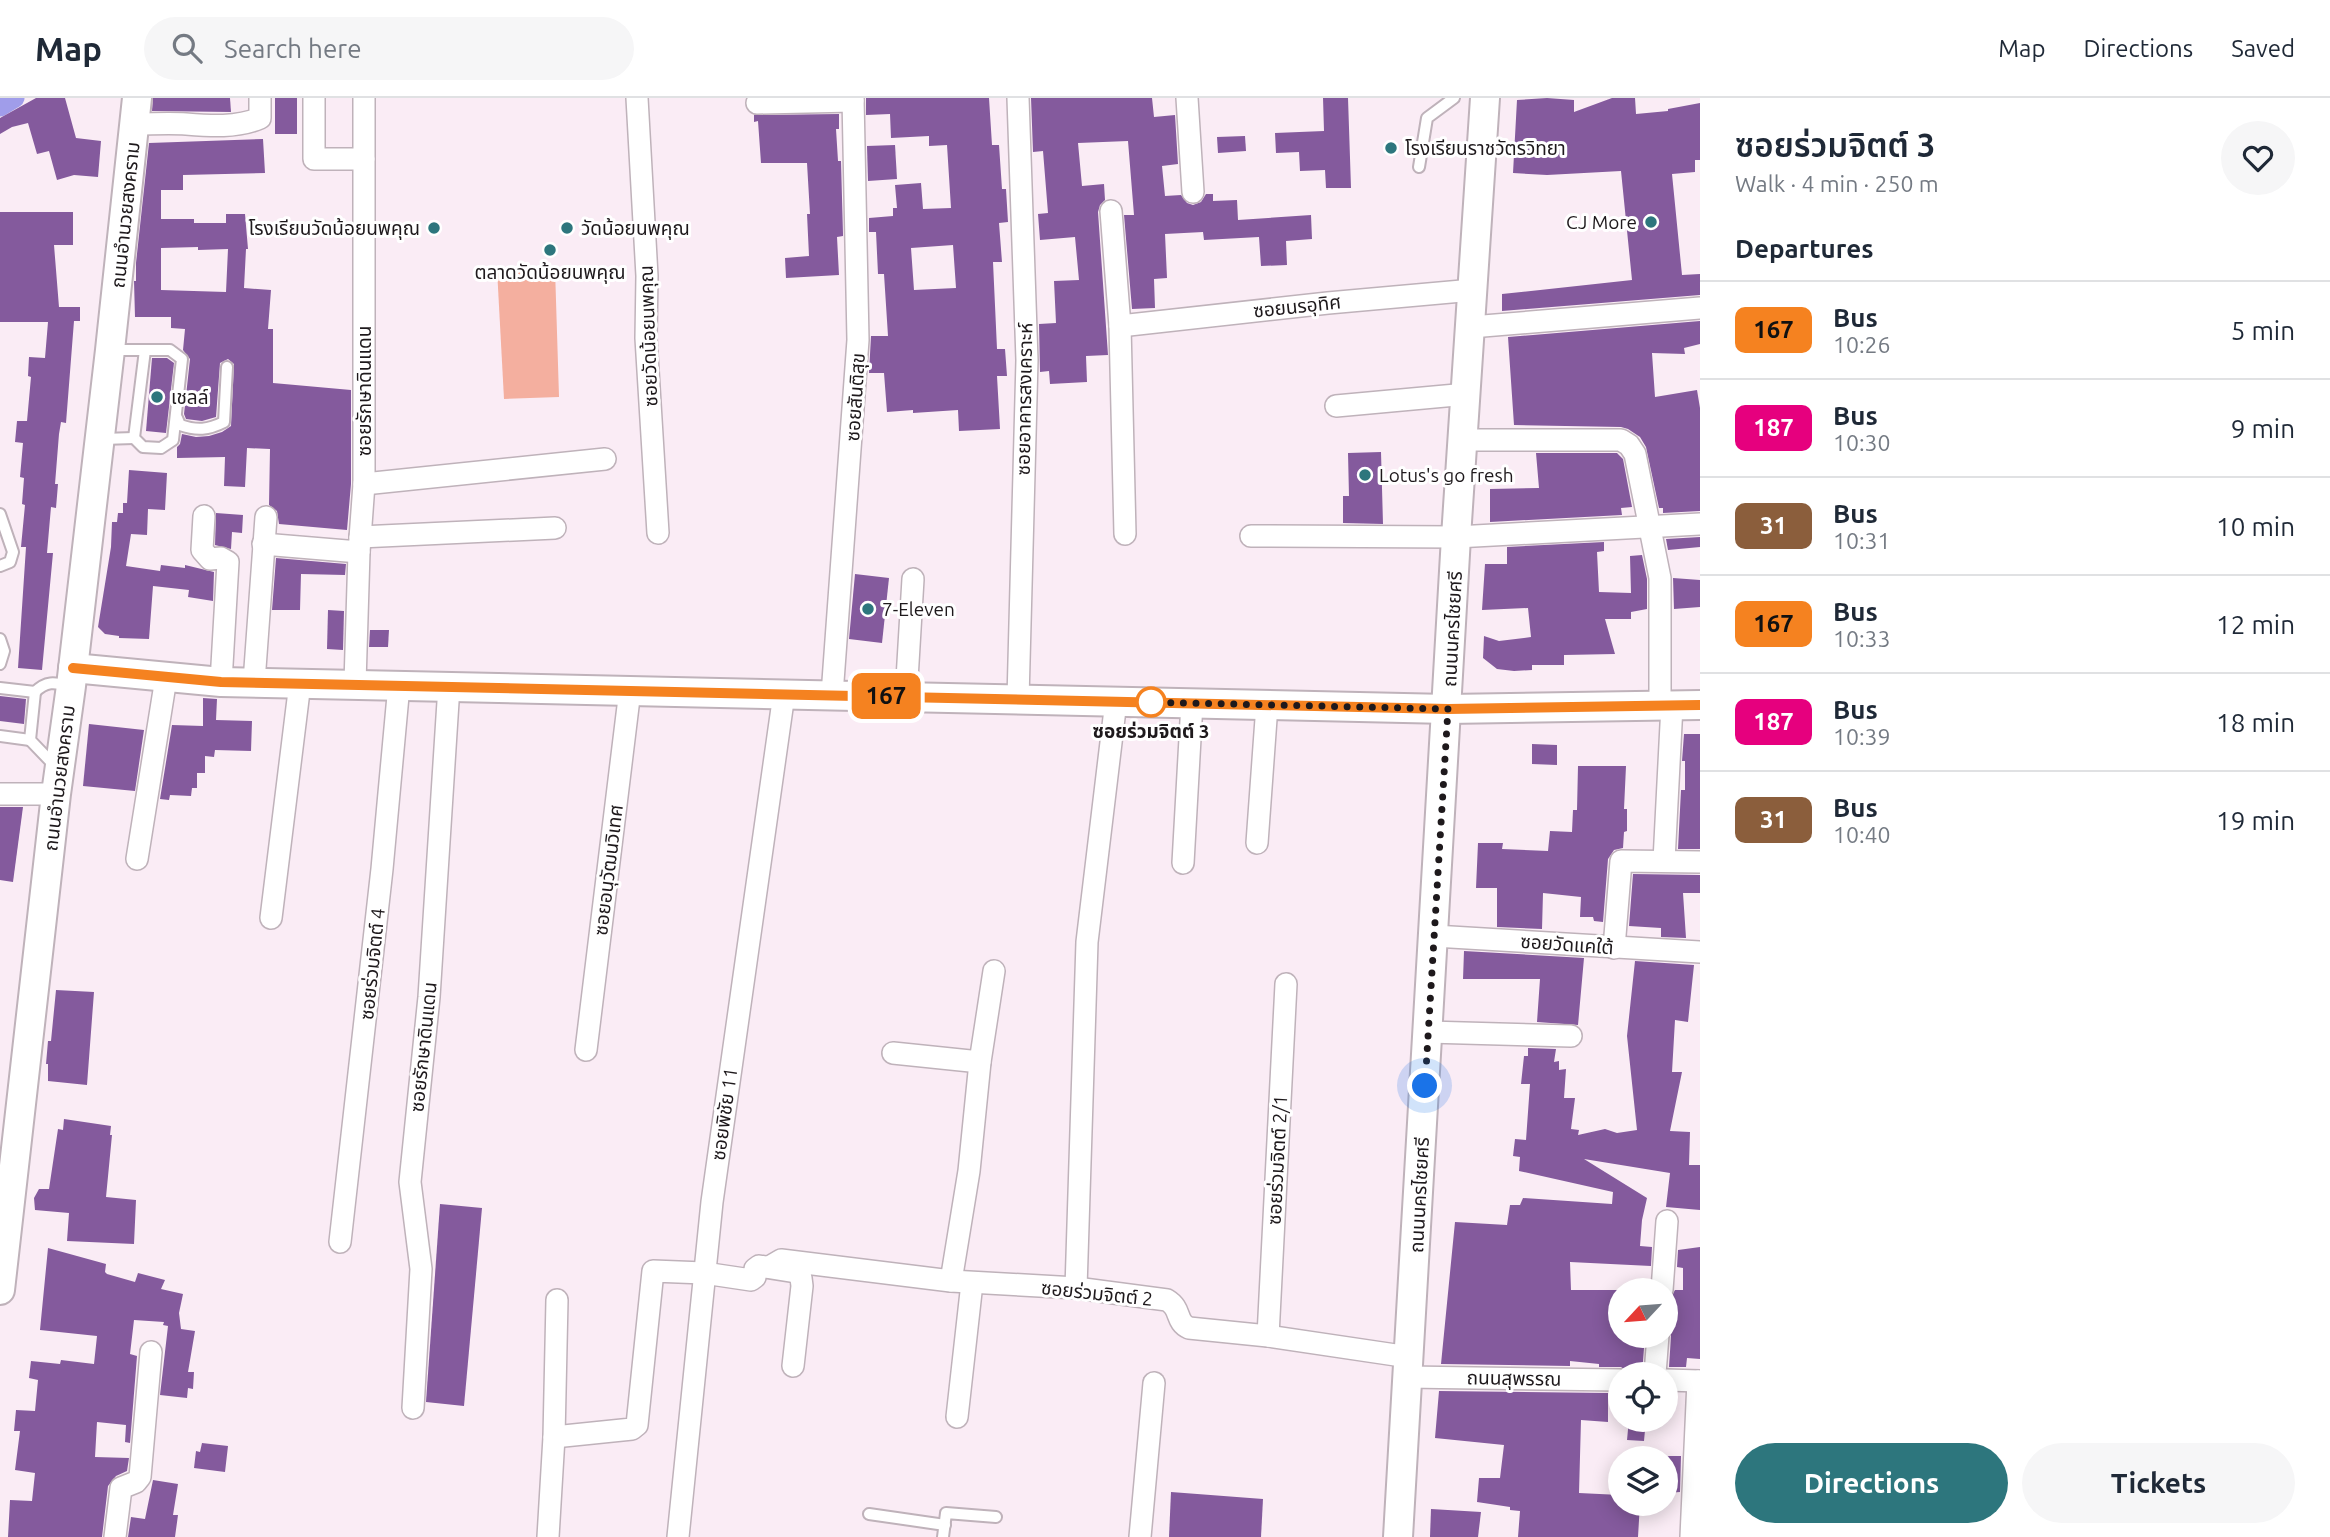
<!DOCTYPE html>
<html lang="en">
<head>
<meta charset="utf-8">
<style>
	body { margin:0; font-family:Ubuntu,"Noto Sans Thai",sans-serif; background:#f6f6f7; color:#1f2937; height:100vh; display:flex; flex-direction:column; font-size:26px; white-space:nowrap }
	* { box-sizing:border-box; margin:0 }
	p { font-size:23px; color:#747a83 }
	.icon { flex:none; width:38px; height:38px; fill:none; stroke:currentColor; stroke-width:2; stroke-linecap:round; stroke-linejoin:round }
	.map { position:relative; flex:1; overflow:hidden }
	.sheet { display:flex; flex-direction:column; background:#fff; width:630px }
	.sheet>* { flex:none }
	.badge { padding:0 14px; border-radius:10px; font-size:24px; line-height:46px }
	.needle { width:46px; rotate:244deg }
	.controls { position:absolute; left:1608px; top:1180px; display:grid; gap:14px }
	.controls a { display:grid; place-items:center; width:70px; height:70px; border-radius:50%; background:#fff; box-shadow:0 4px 18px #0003; font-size:35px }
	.you { position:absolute; width:35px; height:35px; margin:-18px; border:5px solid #fff; border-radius:50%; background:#1a73e8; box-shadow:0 0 0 10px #1a73e833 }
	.map>.badge { position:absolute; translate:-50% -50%; box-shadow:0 0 0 4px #fff }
	h2 { padding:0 35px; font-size:26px; line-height:63px }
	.round { display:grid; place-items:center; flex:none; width:74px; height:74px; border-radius:37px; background:#f6f6f7 }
	.summary { display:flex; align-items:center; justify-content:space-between; height:119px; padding:0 35px }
	h1 { font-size:33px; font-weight:600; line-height:52px }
	.action { display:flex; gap:14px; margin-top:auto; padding:14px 35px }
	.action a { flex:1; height:80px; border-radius:42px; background:#2d767d; color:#fff; font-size:28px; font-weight:600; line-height:80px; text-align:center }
	.action a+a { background:#f6f6f7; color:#1f2937 }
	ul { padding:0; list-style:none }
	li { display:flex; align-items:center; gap:21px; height:98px; padding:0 35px; border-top:2px solid #e0e1e3 }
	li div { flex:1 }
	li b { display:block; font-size:26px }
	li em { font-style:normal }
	li .badge { min-width:77px; font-weight:700; text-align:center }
	header { display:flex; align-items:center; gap:42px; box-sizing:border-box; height:98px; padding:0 35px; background:#fff; border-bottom:2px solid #e0e1e3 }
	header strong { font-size:33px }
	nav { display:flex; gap:38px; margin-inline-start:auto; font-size:24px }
	.search { width:490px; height:63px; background:#f6f6f7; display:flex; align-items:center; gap:18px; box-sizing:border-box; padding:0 24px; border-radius:38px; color:#747a83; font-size:26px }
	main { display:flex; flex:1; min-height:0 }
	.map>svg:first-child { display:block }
	.green { fill:#f4af9f }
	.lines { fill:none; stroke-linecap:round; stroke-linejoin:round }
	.canal { stroke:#a09dea; stroke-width:19 }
	.building { fill:#845a9d; fill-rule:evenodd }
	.lane-casing { stroke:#bfb2ba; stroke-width:14 }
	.street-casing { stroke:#bfb2ba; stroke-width:24 }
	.secondary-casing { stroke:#bfb2ba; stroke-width:32 }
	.lane { stroke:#fff; stroke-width:10 }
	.street { stroke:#fff; stroke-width:21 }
	.secondary { stroke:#fff; stroke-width:28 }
	.line-casing { stroke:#fff; stroke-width:16 }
	.line { stroke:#f58220; stroke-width:10 }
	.walk { stroke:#1e191c; stroke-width:7; stroke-dasharray:0 12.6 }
	.poi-dot { fill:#2d767d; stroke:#fff; stroke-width:2.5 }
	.stop-dot { fill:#fff; stroke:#f58220; stroke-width:3.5 }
	.labels { text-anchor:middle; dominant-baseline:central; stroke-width:6; stroke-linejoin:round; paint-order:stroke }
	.poi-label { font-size:19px; fill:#1e191c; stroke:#fff; text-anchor:start }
	.street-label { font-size:19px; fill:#1e191c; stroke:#fff }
	.stop-label { font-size:19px; font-weight:bold; fill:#1e191c; stroke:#fff }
</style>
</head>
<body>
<header>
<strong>Map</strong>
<div class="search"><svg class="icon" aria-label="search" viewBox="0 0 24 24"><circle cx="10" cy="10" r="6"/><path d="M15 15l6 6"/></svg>Search here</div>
<nav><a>Map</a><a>Directions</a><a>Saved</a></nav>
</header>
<main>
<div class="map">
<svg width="1700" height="1439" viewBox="0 0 1700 1439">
	<rect width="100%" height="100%" fill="#faecf5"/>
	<path class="green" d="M555 170 559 299 504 301 497 171Z"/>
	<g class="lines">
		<path class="canal" d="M0 9 15 0"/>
	</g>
	<g class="building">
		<path d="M36 0H65L76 40 101 43 98 79 74 77 57 82 49 53 37 56 28 25 12 29 0 36V20Z"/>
		<path d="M153 0H230L231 14 152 13Z"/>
		<rect x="275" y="0" width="22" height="36"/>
		<path d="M866 0H989L992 47H999L1002 91H1006L1008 124 999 125 1002 164H993L997 251H1005L1007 278H997L1000 331 959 333 958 312 913 315V312L887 314 884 275H869L871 238H888L884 176H878L876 134H869V120L893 118V110H897L895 87 921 85 923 111 951 110 947 47 929 48V38L891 40 890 16 866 17ZM953 147 956 190 914 192 911 150Z"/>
		<path d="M1031 0H1152L1154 19 1175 17 1178 66 1162 68 1165 98 1181 97 1187 105 1193 107 1201 104 1206 96H1213V103L1237 102 1238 122 1311 117 1312 141 1286 143 1287 167 1261 168 1259 139 1204 142 1203 134 1165 136 1167 180 1154 181 1155 210 1132 211 1124 117H1134L1128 43 1078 45 1082 88 1104 86 1105 102 1100 107 1098 114 1108 257 1086 258 1087 284 1050 286 1049 273 1040 274 1039 226 1056 225 1054 183 1079 182 1075 139 1040 142 1038 116 1048 115 1043 53 1033 54Z"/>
		<path d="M1323 0H1348L1351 90H1326L1325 72 1300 73 1299 54 1276 55 1275 35 1324 33Z"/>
		<path d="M1547 0 1574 2V14L1612 0H1635L1636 16 1668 13V11L1700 5V62H1695V74L1672 76 1682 177 1700 176V197L1502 213V196L1632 182 1621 73 1547 77 1513 75 1517 2Z"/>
		<path d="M839 16V31H836L838 63H841L843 136V138L837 139 839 177 786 180 785 160 809 158 807 116H810L807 65H761L758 23 754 24V17Z"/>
		<path d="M1245 38 1246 53 1218 55 1217 39Z"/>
		<path d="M263 41 265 75 183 77V92H161V121H194V125H226V116H245L248 151H246L244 190 271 192 268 231H273V285L351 292V386L347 432 279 426 277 413 269 407 270 351 247 350 245 389 224 388 225 359 177 360V349L180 346 182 336 196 339 209 338 222 334 231 328 234 266 228 261 220 265 216 319 202 323 186 321 184 316 190 261 183 252 185 231 171 230V219H135L134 183H136V165L149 45ZM198 149V152L228 151 226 194 161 192V150Z"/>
		<path d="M895 47 897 81 868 83 867 48Z"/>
		<path d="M0 114H73V147H54L59 209H80V223H74L66 325 61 324 59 336 55 386H58L56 410 51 409 47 455H53L42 572 18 570 26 449H21L25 407 22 406 24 380 20 379 23 345 15 344 17 323H27L31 279 28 278 29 259 45 260 48 224H0Z"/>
		<path d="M1700 223V246L1684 250 1685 256 1652 255 1655 299 1697 292 1700 310V413L1663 415V410H1659L1646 349 1640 339 1628 331 1621 329 1514 327 1508 239Z"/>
		<path d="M152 260H167L174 265 166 335 146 333Z"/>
		<path d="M1381 354 1383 426 1343 425V398H1349L1348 355Z"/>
		<path d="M1536 355H1617L1623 361 1632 409 1621 410 1622 417 1490 424V391L1539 390Z"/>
		<path d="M129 372 167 375 165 412 148 411 147 437 131 436 126 468 160 473 161 467 185 470V467L214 474 213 503 188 499 189 492 153 488 149 541 119 540V538L105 536 98 529 111 449 112 424H117L118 415H123V405H127Z"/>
		<path d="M216 415 243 417 242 435 232 434 231 451 215 447Z"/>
		<path d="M1700 439V449L1668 452 1666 441Z"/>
		<path d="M1604 444V453L1597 454 1599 494 1631 495 1630 458 1642 457 1647 481V511L1631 514V521H1605L1615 556 1564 557V567H1532V572L1514 573 1497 571 1483 560 1484 538 1499 543 1531 539 1528 510 1482 512 1485 466H1507V449Z"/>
		<path d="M276 460 346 466 345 477 301 476 300 512H272Z"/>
		<path d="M855 476 889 480 882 545 849 541Z"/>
		<path d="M1673 480 1700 482V509L1674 511Z"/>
		<path d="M328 512 344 513 343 552 327 551Z"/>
		<path d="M370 532H389L388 549H369Z"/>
		<path d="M0 598 26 601 24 626 0 623Z"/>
		<path d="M203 600 217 601 216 622 252 623 251 653 215 652 214 659 205 658V675H197V690H192L191 698 170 697 169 702 160 701 172 627 203 628Z"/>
		<path d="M89 626 144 632 135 693 83 688Z"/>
		<path d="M1684 636H1700V751H1678L1681 692H1685V663H1682Z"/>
		<path d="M1532 646 1557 647V667L1532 666Z"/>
		<path d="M1578 668H1626L1624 711H1627V733L1624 734 1623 750 1614 752 1608 761 1603 824 1594 823 1593 819H1580L1581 799 1543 795 1542 831 1497 829V790H1476L1478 745H1503L1502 751 1548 753 1550 733 1572 734 1573 712H1577Z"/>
		<path d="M0 709H23L13 784 0 782Z"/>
		<path d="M1633 776 1700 777V795H1683L1686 840 1661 839V830L1629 828Z"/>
		<path d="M1464 853 1584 860 1578 927 1537 924 1540 881H1463Z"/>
		<path d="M1635 863 1694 867 1688 924 1675 922 1672 974H1682L1670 1033 1690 1034 1689 1067H1700V1112L1666 1109 1670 1075 1584 1061 1647 1100 1642 1122 1640 1148 1652 1149 1651 1168 1570 1164 1571 1192H1620V1237H1645L1642 1276H1631L1621 1269H1599V1266L1570 1263V1268L1441 1266 1455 1124 1507 1127 1510 1107H1520L1523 1100 1612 1106 1613 1094 1519 1073 1520 1059 1513 1058 1515 1041 1526 1042 1530 986H1521L1524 958H1528V950L1556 951 1554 964 1559 963V972L1566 971 1564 1000H1575L1571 1031 1579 1032 1578 1037 1605 1031 1617 1035 1637 1032 1627 938Z"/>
		<path d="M56 892 94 894 87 987 48 983V966H46L48 943H51Z"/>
		<path d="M64 1021 111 1028 110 1037H112L106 1099 136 1102 134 1146 67 1143 69 1115 35 1112 34 1100 39 1091H49L58 1031 63 1032Z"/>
		<path d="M440 1106 482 1110 464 1308 426 1304Z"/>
		<path d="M1700 1149V1261L1687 1260 1686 1269H1669L1671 1238 1667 1228 1669 1203 1675 1192H1683V1170L1677 1169 1678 1152Z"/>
		<path d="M48 1150 106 1166 105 1174 107 1176 135 1184 138 1175 165 1182 161 1191 183 1196 179 1215 181 1231 195 1233 188 1274H194L193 1291 188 1290 187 1300 160 1297 168 1228 163 1227 164 1224 134 1222 130 1256 137 1258 130 1345 125 1344 126 1327 97 1324 95 1359 129 1360 127 1373 116 1378 108 1388 102 1439H8L10 1402 32 1403 35 1375 15 1372 20 1333H14L16 1312 35 1313 38 1282 29 1280 31 1263 60 1266 61 1262 94 1266 97 1238 40 1232Z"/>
		<path d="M1439 1293 1608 1295V1324L1581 1322 1579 1395 1620 1397V1405H1640L1638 1439H1518L1520 1413 1510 1412V1409L1477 1404 1479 1380H1500L1504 1347 1435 1340Z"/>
		<path d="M1629 1321H1646L1644 1343 1627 1342Z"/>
		<path d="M202 1345 228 1348 225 1374 194 1370 196 1353 200 1354Z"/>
		<path d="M1666 1358H1681L1680 1394 1666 1395Z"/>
		<path d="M153 1382 178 1386 173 1417H178L175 1439H128L131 1419 145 1421Z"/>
		<path d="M1171 1394 1263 1401 1261 1439H1169Z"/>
		<path d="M1431 1411 1481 1414 1478 1439H1430Z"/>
	</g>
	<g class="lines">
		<g class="lane-casing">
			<g id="lane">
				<path d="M1419 69 1427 20 1454 0"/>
				<path d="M112 252H170L182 261 173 342 161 350 143 349 134 340 145 252"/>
				<path d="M177 320 180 327C197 333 208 332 224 324L227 269"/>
				<path d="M102 341 134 340"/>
				<path d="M0 416 13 454 10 464 0 468"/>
				<path d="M0 541 4 553 0 566"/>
				<path d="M0 590 35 594C46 583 54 584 69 588"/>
				<path d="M35 594 30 642 55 668"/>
				<path d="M0 638 30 642"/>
				<path d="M869 1416 945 1427"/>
				<path d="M943 1439 946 1415 996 1419"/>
			</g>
		</g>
		<g class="street-casing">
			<g id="street">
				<path d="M314 0V61H364"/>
				<path d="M637 0 647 178 646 240 658 435"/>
				<path d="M1187 0 1193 94"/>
				<path d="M757 5 853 3"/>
				<path d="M135 26C152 26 170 25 186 26 210 28 237 30 260 20V0"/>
				<path d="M1111 113 1120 228 1125 436"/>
				<path d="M1120 228 1328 205 1473 192"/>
				<path d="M1471 229 1700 210"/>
				<path d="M1336 308 1467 296"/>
				<path d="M1464 342H1621L1629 347 1635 356 1660 480V608"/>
				<path d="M364 386 605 361"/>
				<path d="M204 418 202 452 210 461 221 460 228 464 221 584"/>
				<path d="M1251 438 1456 439 1700 426"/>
				<path d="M360 439 555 430"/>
				<path d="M263 446 359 454"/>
				<path d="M254 584 266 419"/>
				<path d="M355 585 359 454 364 386V0"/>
				<path d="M832 597 858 242 853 0"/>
				<path d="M906 598 913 481"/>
				<path d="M1018 601 1027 262 1018 0"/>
				<path d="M0 696H56"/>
				<path d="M1257 745 1267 607"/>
				<path d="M137 761 166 580"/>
				<path d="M1664 763 1672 607"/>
				<path d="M1183 765 1192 605"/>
				<path d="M271 820 300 585"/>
				<path d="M1434 838 1700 854"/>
				<path d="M1614 850 1621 763 1700 764"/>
				<path d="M1428 934 1571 938"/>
				<path d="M586 952 630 592"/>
				<path d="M893 955 980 964"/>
				<path d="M340 1144 382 771 399 587"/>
				<path d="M769 1169 781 1162 951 1183 1076 1190 1167 1202C1182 1211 1175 1224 1189 1230L1268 1238 1409 1259"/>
				<path d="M951 1183 969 1073 980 964 994 873"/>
				<path d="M1076 1190 1087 844 1116 603"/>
				<path d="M1662 1192 1667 1123"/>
				<path d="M1268 1238 1286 886"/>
				<path d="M1655 1276 1658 1237"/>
				<path d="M1407 1279 1620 1282"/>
				<path d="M1666 1282 1700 1283"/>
				<path d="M413 1310 421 1171 410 1084 429 899 449 588"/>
				<path d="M957 1319 972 1185"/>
				<path d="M554 1339 632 1331 637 1327 653 1173 704 1175 751 1182 755 1179V1171L759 1168 796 1174 801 1180 802 1188 793 1268"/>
				<path d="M115 1439 121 1390 136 1384 140 1379 151 1254"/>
				<path d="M548 1439 554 1339 557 1202"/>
				<path d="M678 1439 712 1104 784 596"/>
				<path d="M1140 1439 1154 1285"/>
				<path d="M1691 1439 1698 1283"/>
			</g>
		</g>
		<g class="secondary-casing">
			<g id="secondary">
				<path d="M73 570 221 584 1448 611 1700 607"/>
				<path d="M0 1192 56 696 71 588 110 252 137 0"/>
				<path d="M1398 1439 1456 439 1485 0"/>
			</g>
		</g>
		<use href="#lane" class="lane"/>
		<use href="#street" class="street"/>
		<use href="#secondary" class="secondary"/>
	</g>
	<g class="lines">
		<g class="line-casing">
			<path id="line" d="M73 570 221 584 1448 611 1700 607"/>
		</g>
		<use href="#line" class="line"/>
		<path class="walk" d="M1151 604H1142L1448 611 1425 988"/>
	</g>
	<g class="poi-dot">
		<circle cx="1391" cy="50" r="7"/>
		<circle cx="1651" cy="124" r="7"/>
		<circle cx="434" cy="130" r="7"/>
		<circle cx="567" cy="130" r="7"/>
		<circle cx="550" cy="152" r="7"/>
		<circle cx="157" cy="299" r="7"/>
		<circle cx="1365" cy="377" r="7"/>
		<circle cx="868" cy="511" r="7"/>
	</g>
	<circle class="stop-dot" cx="1151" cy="604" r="14"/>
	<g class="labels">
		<g class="poi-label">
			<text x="1405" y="50">โรงเรียนราชวัตรวิทยา</text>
			<text x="1637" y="124" text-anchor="end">CJ More</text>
			<text x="420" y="130" text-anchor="end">โรงเรียนวัดน้อยนพคุณ</text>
			<text x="581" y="130">วัดน้อยนพคุณ</text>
			<text x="550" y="174" text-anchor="middle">ตลาดวัดน้อยนพคุณ</text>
			<text x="171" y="299">เชลล์</text>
			<text x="1379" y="377">Lotus's go fresh</text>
			<text x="882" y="511">7-Eleven</text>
		</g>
		<g class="street-label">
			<text transform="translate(125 117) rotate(-84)">ถนนอำนวยสงคราม</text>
			<text transform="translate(1297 208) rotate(-6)">ซอยนรอุทิศ</text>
			<text transform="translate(648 238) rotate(-92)">ซอยวัดน้อยนพคุณ</text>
			<text transform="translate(364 293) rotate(-90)">ซอยรักษาดินแดน</text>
			<text transform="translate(855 299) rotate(-86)">ซอยสันติสุข</text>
			<text transform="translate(1024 301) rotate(-89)">ซอยอาคารสงเคราะห์</text>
			<text transform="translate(1452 531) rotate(-87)">ถนนนครไชยศรี</text>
			<text transform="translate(59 680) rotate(-83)">ถนนอำนวยสงคราม</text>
			<text transform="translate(608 772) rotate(-83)">ซอยอนุวัฒนวิเทศ</text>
			<text transform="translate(1567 846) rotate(4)">ซอยวัดแคใต้</text>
			<text transform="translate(372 866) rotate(-84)">ซอยร่วมจิตต์ 4</text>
			<text transform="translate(423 949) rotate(-84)">ซอยรักษาดินแดน</text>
			<text transform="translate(724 1016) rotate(-82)">ซอยพิชัย 11</text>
			<text transform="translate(1277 1062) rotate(-87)">ซอยร่วมจิตต์ 2/1</text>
			<text transform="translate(1419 1097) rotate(-87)">ถนนนครไชยศรี</text>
			<text transform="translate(1097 1195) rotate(6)">ซอยร่วมจิตต์ 2</text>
			<text transform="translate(1514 1280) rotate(1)">ถนนสุพรรณ</text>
		</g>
		<g class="stop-label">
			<text x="1151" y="633">ซอยร่วมจิตต์ 3</text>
		</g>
	</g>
</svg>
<div class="controls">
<a><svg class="needle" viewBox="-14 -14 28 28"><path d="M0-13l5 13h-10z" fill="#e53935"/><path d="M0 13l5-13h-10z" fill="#747a83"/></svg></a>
<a><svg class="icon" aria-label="locate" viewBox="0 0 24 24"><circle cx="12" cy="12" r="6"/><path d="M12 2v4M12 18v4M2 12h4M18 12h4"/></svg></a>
<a><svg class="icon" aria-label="layers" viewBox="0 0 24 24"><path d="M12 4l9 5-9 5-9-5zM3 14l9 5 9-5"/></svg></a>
</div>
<div class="you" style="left:1425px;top:988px"></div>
<b class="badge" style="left:886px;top:598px;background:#f58220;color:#111">167</b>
</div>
<section class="sheet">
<div class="summary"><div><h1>ซอยร่วมจิตต์ 3</h1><p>Walk · 4 min · 250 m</p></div><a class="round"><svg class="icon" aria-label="heart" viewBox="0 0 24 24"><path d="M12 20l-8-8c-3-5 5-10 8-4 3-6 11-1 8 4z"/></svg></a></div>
<h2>Departures</h2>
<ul>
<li><span class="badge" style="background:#f58220;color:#111">167</span><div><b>Bus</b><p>10:26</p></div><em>5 min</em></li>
<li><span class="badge" style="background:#e6007e;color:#fff">187</span><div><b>Bus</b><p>10:30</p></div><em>9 min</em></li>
<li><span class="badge" style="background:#8b5e3c;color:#fff">31</span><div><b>Bus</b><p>10:31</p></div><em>10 min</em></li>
<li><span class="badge" style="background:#f58220;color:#111">167</span><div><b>Bus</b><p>10:33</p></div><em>12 min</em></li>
<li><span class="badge" style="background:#e6007e;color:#fff">187</span><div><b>Bus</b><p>10:39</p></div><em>18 min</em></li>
<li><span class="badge" style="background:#8b5e3c;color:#fff">31</span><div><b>Bus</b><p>10:40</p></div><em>19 min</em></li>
</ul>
<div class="action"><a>Directions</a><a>Tickets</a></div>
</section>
</main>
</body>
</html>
